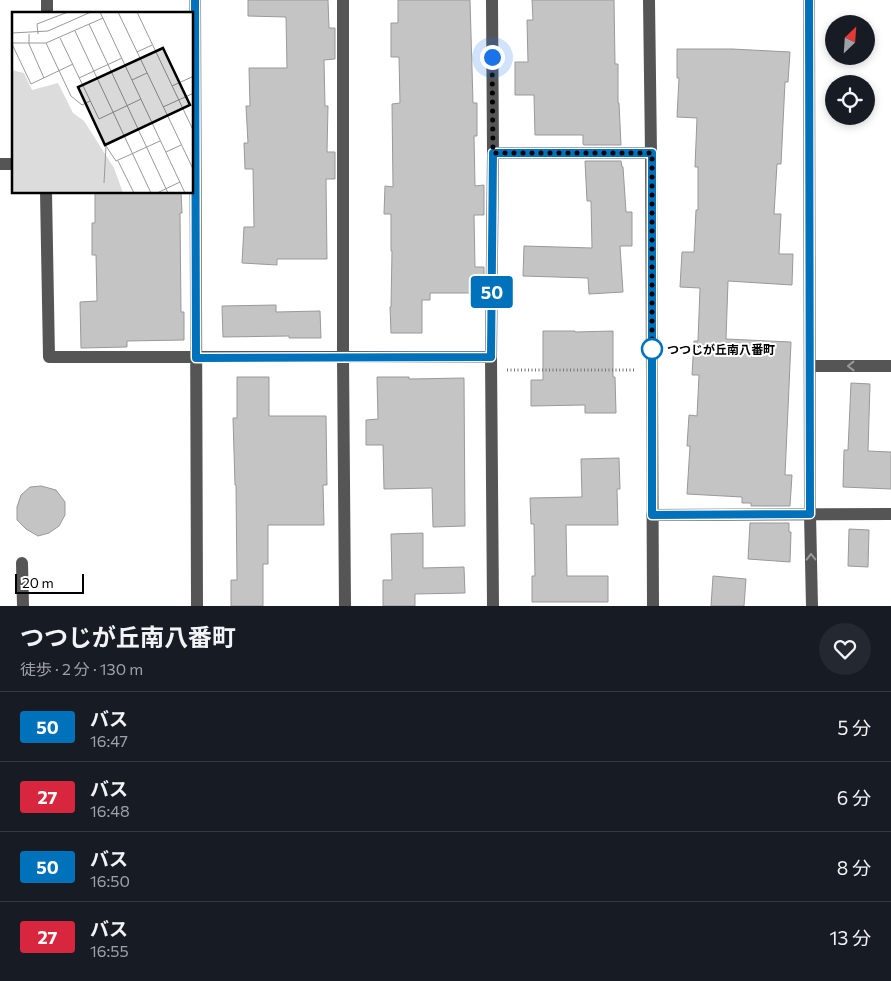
<!DOCTYPE html>
<html lang="ja">
<head>
<meta charset="utf-8">
<style>
	body { margin:0; font-family:Commissioner,"Noto Sans JP",sans-serif; background:#242831; color:#f1f3f6; height:100vh; display:flex; flex-direction:column; font-size:19px; white-space:nowrap }
	* { box-sizing:border-box; margin:0 }
	p { font-size:16px; color:#9ea1a6 }
	.icon { flex:none; width:28px; height:28px; fill:none; stroke:currentColor; stroke-width:2; stroke-linecap:round; stroke-linejoin:round }
	.map { position:relative; height:606px; overflow:hidden }
	.drawer { display:flex; flex-direction:column; background:#171b24; flex:1 }
	.drawer>* { flex:none }
	.badge { padding:0 10px; border-radius:4px; font-size:18px; line-height:32px }
	.needle { width:32px; rotate:25deg }
	.fabs { position:absolute; left:825px; top:15px; display:grid; gap:10px }
	.fabs a { display:grid; place-items:center; width:50px; height:50px; border-radius:50%; background:#171b24; box-shadow:0 2px 8px #0003; font-size:25px }
	.scale { position:absolute; left:15px; bottom:12px; width:69px; box-sizing:border-box; padding-left:5px; border:2px solid #000; border-top:0; font-size:14px; line-height:18px; white-space:nowrap; color:#000; -webkit-text-stroke:4px #fff; paint-order:stroke }
	.you { position:absolute; width:25px; height:25px; margin:-12px; border:4px solid #fff; border-radius:50%; background:#1a73e8; box-shadow:0 0 0 8px #1a73e833 }
	.map>.badge { position:absolute; translate:-50% -50%; box-shadow:0 0 0 2px #fff }
	.round { display:grid; place-items:center; flex:none; width:52px; height:52px; border-radius:26px; background:#242831 }
	.headline { display:flex; align-items:center; justify-content:space-between; height:85px; padding:0 20px }
	h1 { font-size:24px; font-weight:700; line-height:38px }
	ul { padding:0; list-style:none }
	li { display:flex; align-items:center; gap:15px; height:70px; padding:0 20px; border-top:1px solid #363941 }
	li div { flex:1 }
	li b { display:block; font-size:19px }
	li em { font-style:normal }
	li .badge { min-width:55px; font-weight:700; text-align:center }
	.map>svg:first-child { display:block }
	.building { fill:#c4c4c4; stroke:#999 }
	.lines { fill:none; stroke-linecap:round; stroke-linejoin:round }
	.path { stroke:#777; stroke-width:3; stroke-dasharray:1 2.5; stroke-linecap:butt }
	.minor { stroke:#555; stroke-width:12 }
	.oneway { stroke:#999 }
	.line-casing { stroke:#fff; stroke-width:11 }
	.line { stroke:#0072bc; stroke-width:8 }
	.walk { stroke:#000; stroke-width:5; stroke-dasharray:0 9 }
	.stop-dot { fill:#fff; stroke:#0072bc; stroke-width:2.5 }
	.labels { text-anchor:middle; dominant-baseline:central; stroke-width:4; stroke-linejoin:round; paint-order:stroke }
	.stop-label { font-size:12px; font-weight:bold; fill:#000; stroke:#fff; text-anchor:start }
	.inset-road { fill:none; stroke:#999; stroke-width:1 }
	.view { fill:#000; fill-opacity:0.15; stroke:#000; stroke-width:2.5 }
	.inset-edge { fill:none; stroke:#000; stroke-width:2.5 }
</style>
</head>
<body>
<div class="map">
<svg width="891" height="606" viewBox="0 0 891 606">
	<rect width="100%" height="100%" fill="#fff"/>
	<g class="building">
		<path d="M248 0H328L329 28H335V59L324 60 325 106H328L327 152H335V179H326L327 259H277V265L242 263 244 227H254L253 169H245L244 143H248L246 106H250L249 68H287L286 17 248 16Z"/>
		<path d="M398 0H470L473 103H477V136H474L475 186 484 185V215H474L475 267H484V293H430V300H422V333H391L390 307H391L392 251H391V214H384L385 186 393 187 392 104 400 103 399 57H391V23H398Z"/>
		<path d="M532 0H614L615 64H618V103H619L621 145H584L583 144V135H535L534 95H515V62H528L527 20H533Z"/>
		<path d="M677 49H732L790 52 788 82H785L781 164H777L774 214H781L779 254H793L792 285 728 281 726 339 791 342 785 475H792L790 506H751V503H742V497L687 494 690 446H687L689 415 697 416 699 375H692L694 341H698L700 288 680 287 682 252H694L696 210H698V167H695L697 118 677 117 679 78H677Z"/>
		<path d="M585 161H621L622 167H623L626 212H632V246H620L623 292 589 294 588 278 523 276 524 246 592 248 591 201H587Z"/>
		<path d="M95 192H181L182 213H180L181 312H184V340L127 341V347L81 348 80 302 97 301 96 255H92V223H95Z"/>
		<path d="M276 305V312L320 311 321 338H289V336L223 337 222 306Z"/>
		<path d="M543 331H575V332L613 331V377H615L616 413H585V405L531 406V380H543Z"/>
		<path d="M237 377H269V416H326L327 485H323L324 525H268V564H263V606H231V580H237L236 485H235L233 418H237Z"/>
		<path d="M377 377H409V379L464 378 465 526 433 527 432 488 384 489 383 445H366V420L378 419Z"/>
		<path d="M851 383 870 384 868 451 891 452V489L843 487 844 450H848Z"/>
		<path d="M619 458 620 489H617L618 525H566L567 576H608V602H532V576H535L534 524H531L530 498 582 497 581 459Z"/>
		<path d="M41 486 56 490 65 502V515L59 526 49 533 38 536 26 529 17 520V507L21 495 30 487Z"/>
		<path d="M750 523H789V532H791L790 562 748 559Z"/>
		<path d="M849 529 869 530 868 567 848 566Z"/>
		<path d="M423 533V568L464 567 465 593 415 594V606H383V580H392L391 534Z"/>
		<path d="M713 576 746 579 744 606H711Z"/>
	</g>
	<g class="lines">
		<path class="path" d="M507 370H636"/>
		<g class="minor">
			<path d="M195 0 197 606"/>
			<path d="M343 0V357L345 606"/>
			<path d="M492 0 493 153 491 357 493 606"/>
			<path d="M649 0 651 153 653 606"/>
			<path d="M809 0 810 514 812 606"/>
			<path d="M47 14V0"/>
			<path d="M493 153H651"/>
			<path d="M0 164H14"/>
			<path d="M46 192 49 357H491"/>
			<path d="M810 366H891"/>
			<path d="M652 515 891 514"/>
			<path d="M22 563 23 606"/>
		</g>
	</g>
	<defs><path id="oneway-chevron" d="M-2-3.5L2.5 0L-2 3.5" fill="none" stroke-width="1.6" stroke-linecap="round" stroke-linejoin="round" transform="scale(1.25)"/></defs>
	<g class="oneway">
		<use href="#oneway-chevron" transform="translate(851 366) rotate(180)"/>
		<use href="#oneway-chevron" transform="translate(811 557) rotate(-91)"/>
	</g>
	<g class="lines">
		<g class="line-casing">
			<path id="line" d="M195 0 196 358 491 357 493 153H652V515L810 514 809 0"/>
		</g>
		<use href="#line" class="line"/>
		<path class="walk" d="M492 57 493 153H652V350V349"/>
	</g>
	<circle class="stop-dot" cx="652" cy="349" r="10"/>
	<g class="labels">
		<g class="stop-label">
			<text x="667" y="349">つつじが丘南八番町</text>
		</g>
	</g>
	<g transform="translate(12 12)">
		<rect width="181" height="181" fill="#fff"/>
		<path d="M0 58 12 61 20 78 46 71 61 101 72 109 102 156 111 181H0Z" fill="#dcdcdc"/>
		<path class="inset-road" d="M88 0 173 181M106 0 182 159M125 0 182 120M77 12 156 181M63 19 139 181M0 21 36 19 79 0M17 22V32L32 66M26 22 25 12 56 0M48 26 87 107 129 87M0 31H34L91 6M34 31 59 84 70 93 78 89M0 32 19 72 61 52M125 40 140 33M67 66 110 46M120 68 135 61M160 74 182 64M151 95 182 81M154 140 169 133M106 149 122 181M92 171 94 134 104 149 148 129M145 181 168 170"/>
		<path class="view" d="M151 36 178 93 93 133 66 75Z"/>
		<rect width="181" height="181" class="inset-edge"/>
	</g>
</svg>
<div class="fabs">
<a><svg class="needle" viewBox="-14 -14 28 28"><path d="M0-13l5 13h-10z" fill="#e53935"/><path d="M0 13l5-13h-10z" fill="#9ea1a6"/></svg></a>
<a><svg class="icon" aria-label="locate" viewBox="0 0 24 24"><circle cx="12" cy="12" r="6"/><path d="M12 2v4M12 18v4M2 12h4M18 12h4"/></svg></a>
</div>
<div class="scale">20 m</div>
<div class="you" style="left:492px;top:57px"></div>
<b class="badge" style="left:492px;top:292px;background:#0072bc;color:#fff">50</b>
</div>
<section class="drawer">
<div class="headline"><div><h1>つつじが丘南八番町</h1><p>徒歩 · 2 分 · 130 m</p></div><a class="round"><svg class="icon" aria-label="heart" viewBox="0 0 24 24"><path d="M12 20l-8-8c-3-5 5-10 8-4 3-6 11-1 8 4z"/></svg></a></div>
<ul>
<li><span class="badge" style="background:#0072bc;color:#fff">50</span><div><b>バス</b><p>16:47</p></div><em>5 分</em></li>
<li><span class="badge" style="background:#d7263d;color:#fff">27</span><div><b>バス</b><p>16:48</p></div><em>6 分</em></li>
<li><span class="badge" style="background:#0072bc;color:#fff">50</span><div><b>バス</b><p>16:50</p></div><em>8 分</em></li>
<li><span class="badge" style="background:#d7263d;color:#fff">27</span><div><b>バス</b><p>16:55</p></div><em>13 分</em></li>
</ul>
</section>
</body>
</html>
